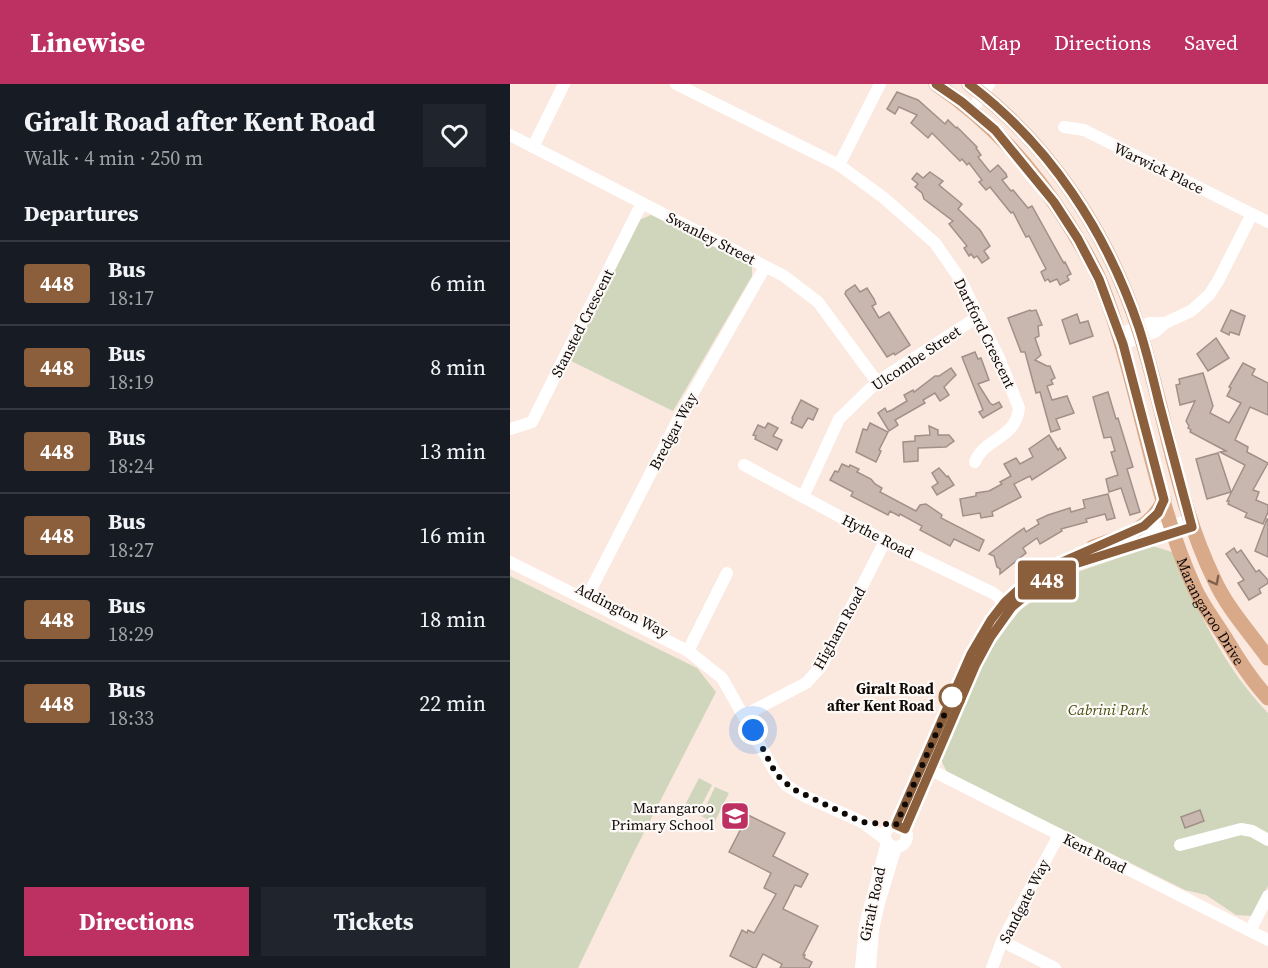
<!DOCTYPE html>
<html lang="en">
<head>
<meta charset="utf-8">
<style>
	body { margin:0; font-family:"Source Serif 4",serif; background:#20242c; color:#f1f3f6; height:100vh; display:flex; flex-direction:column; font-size:22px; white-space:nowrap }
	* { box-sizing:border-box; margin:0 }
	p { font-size:20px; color:#9ea1a6 }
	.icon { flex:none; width:33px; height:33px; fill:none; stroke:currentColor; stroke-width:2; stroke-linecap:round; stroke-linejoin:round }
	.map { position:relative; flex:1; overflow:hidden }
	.panel { display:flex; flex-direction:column; background:#171b24; width:510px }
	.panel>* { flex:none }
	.badge { padding:0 12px; border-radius:4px; font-size:21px; line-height:39px }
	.you { position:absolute; width:30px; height:30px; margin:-15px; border:4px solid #fff; border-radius:50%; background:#1a73e8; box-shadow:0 0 0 9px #1a73e833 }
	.map>.badge { position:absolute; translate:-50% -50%; box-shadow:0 0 0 3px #fff }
	h2 { padding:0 24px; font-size:22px; line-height:54px }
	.round { display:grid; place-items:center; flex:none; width:63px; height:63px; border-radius:0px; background:#20242c }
	.overview { display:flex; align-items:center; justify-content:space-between; height:102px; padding:0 24px }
	h1 { font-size:28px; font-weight:700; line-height:45px }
	.primary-button { display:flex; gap:12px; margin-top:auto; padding:12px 24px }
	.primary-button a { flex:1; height:69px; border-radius:0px; background:#bd3062; color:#fff; font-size:24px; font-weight:700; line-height:69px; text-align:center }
	.primary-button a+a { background:#20242c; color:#f1f3f6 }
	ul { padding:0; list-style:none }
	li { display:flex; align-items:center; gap:18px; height:84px; padding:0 24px; border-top:2px solid #363941 }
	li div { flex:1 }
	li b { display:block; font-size:22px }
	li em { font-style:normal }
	li .badge { min-width:66px; font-weight:700; text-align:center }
	header { display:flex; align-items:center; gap:36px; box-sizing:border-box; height:84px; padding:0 30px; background:#bd3062; color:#fff }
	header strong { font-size:28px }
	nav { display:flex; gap:33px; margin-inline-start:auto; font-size:21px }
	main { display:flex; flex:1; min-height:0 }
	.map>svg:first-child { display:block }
	.green { fill:#cfd6bb }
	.building { fill:#c8b7ae; stroke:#a09087; stroke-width:1.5 }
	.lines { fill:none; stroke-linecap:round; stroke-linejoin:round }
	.minor { stroke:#fff; stroke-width:12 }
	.major { stroke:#d9aa8a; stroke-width:15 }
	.oneway { stroke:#7f624f }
	.line-casing { stroke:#fff; stroke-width:14 }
	.line { stroke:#8b5e3c; stroke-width:9 }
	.walk { stroke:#100a07; stroke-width:6; stroke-dasharray:0 10.8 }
	.stop-dot { fill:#fff; stroke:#8b5e3c; stroke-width:3 }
	.labels { text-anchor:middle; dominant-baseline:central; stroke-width:4.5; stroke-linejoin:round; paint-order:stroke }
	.street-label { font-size:15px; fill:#100a07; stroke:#fdf9f7 }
	.stop-label { font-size:15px; font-weight:bold; fill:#100a07; stroke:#fdf9f7; text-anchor:end }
	.park-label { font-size:15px; font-style:italic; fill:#454e0f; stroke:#fdf9f7 }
	.poi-label { font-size:15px; fill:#100a07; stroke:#fdf9f7; text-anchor:end }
</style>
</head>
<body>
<header>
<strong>Linewise</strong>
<nav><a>Map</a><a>Directions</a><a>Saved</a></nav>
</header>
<main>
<section class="panel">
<div class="overview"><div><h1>Giralt Road after Kent Road</h1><p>Walk · 4 min · 250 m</p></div><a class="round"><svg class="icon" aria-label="heart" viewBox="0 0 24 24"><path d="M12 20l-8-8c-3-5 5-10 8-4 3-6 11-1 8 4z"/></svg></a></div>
<h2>Departures</h2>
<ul>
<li><span class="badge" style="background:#8b5e3c;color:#fff">448</span><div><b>Bus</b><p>18:17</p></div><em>6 min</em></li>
<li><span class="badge" style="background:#8b5e3c;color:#fff">448</span><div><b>Bus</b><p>18:19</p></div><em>8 min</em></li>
<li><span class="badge" style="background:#8b5e3c;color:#fff">448</span><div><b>Bus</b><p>18:24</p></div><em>13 min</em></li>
<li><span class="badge" style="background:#8b5e3c;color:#fff">448</span><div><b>Bus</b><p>18:27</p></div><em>16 min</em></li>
<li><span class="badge" style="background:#8b5e3c;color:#fff">448</span><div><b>Bus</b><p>18:29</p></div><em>18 min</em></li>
<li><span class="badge" style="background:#8b5e3c;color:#fff">448</span><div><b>Bus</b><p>18:33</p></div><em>22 min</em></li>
</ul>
<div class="primary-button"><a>Directions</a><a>Tickets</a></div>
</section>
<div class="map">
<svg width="758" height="884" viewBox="0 0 758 884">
	<rect width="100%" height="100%" fill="#fbe9df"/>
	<g class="green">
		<path d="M141 131 242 180V192L163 327 59 276 129 136Z"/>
		<path d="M643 462 662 468C686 524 715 585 758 629V802L743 832 726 831 696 811 675 806 437 688 431 676 473 576 509 527 559 491Z"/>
		<path d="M0 492 187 584 206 608 124 768 68 884H0Z"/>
		<path d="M189 694 202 701 187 730 174 723Z"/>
		<path d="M205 703 219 709 204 739 191 732Z"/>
	</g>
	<g class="building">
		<path d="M387 8 408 16 435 40 438 36 446 44 447 43 467 63 466 64 471 71 468 73 480 88 488 81 496 90 497 93 492 96 501 107 503 106 518 124 522 122 552 176 554 179 555 178 561 190 557 192 559 196 550 201 547 195 540 198 538 195 535 197 531 188 536 185 519 152 516 153 503 128 501 129 480 103 476 106 469 98 472 96 459 79 457 81 452 75 450 77 422 49 418 54 401 39 407 31 389 23 385 30 377 25Z"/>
		<path d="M420 88 433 97 429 101 452 120 448 125 470 146 480 162 474 167 479 174 472 179 467 172 464 174 461 170 459 172 454 164 457 162 439 140 443 137 414 115 412 109 405 103 408 100 402 95 407 89 413 94Z"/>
		<path d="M345 201 350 208 357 204 364 215 366 220 362 222 369 234 379 228 400 261 385 271 384 269 377 273 335 210 336 207Z"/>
		<path d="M520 226 521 227 526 226 532 241 528 242 529 252 525 254 531 271 525 276 537 282H540L545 294 541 296 543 300 537 302 542 316 557 312 564 329 546 335 550 345 541 348 530 308 526 309 515 268H511L498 234Z"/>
		<path d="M721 226 735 232 729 251 720 248 719 251 711 247Z"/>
		<path d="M567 230 570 239 578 237 583 252 560 260 552 236Z"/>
		<path d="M706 254 719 274 698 287 687 270Z"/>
		<path d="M465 268 468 275 471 274 479 296 468 300 480 319 483 321 489 318 492 323 473 334 469 328 473 326 452 273Z"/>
		<path d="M733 279 745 285 742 291 758 299V331L740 323 725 356 738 363 737 368 758 379 743 406 749 408 746 416 758 421V428L753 440 735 433 737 429 718 420 719 417H717L735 381 710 368 716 367 680 348 681 346 678 344 679 342 676 337 685 317 670 321 666 301 670 300 669 295 693 289 703 322 700 329 719 339 731 319 717 312 721 304 719 303Z"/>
		<path d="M441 284 446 291 434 303 439 311 430 317 425 309 413 316 415 319 385 336 388 341 379 347 368 329 375 324 377 328 382 326 397 317 394 311 403 306 404 308 425 292H429Z"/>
		<path d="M598 308 606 335 608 334 623 383 617 385 630 428 620 431 611 404 599 408 596 395 608 391 601 368 605 367 601 353 594 354 583 313Z"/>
		<path d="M291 316 308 325 303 336 298 334 292 344 281 339 283 335 282 334Z"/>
		<path d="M258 339 268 344 263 352 272 356 267 366 245 355 246 352 243 351 248 341 255 344Z"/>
		<path d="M360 339 378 348 369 366 371 367 366 378 346 368 353 345 357 346Z"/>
		<path d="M419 342 428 346V351H439L444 357 436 363 408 364V377L394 378 393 358 405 357V352L420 351Z"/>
		<path d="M539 351 548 366 550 364 556 374 522 396 520 392 504 400 511 413 482 428 483 432 471 434 470 429 453 432 450 415 466 412V409L479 407 492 400 490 398 501 392 494 380 506 374 510 380 523 373 519 365Z"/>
		<path d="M708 369 721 408 697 415 686 375Z"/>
		<path d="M332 380 339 383 340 381 349 385 347 388 361 395 365 400 372 404 370 408 406 427 410 421 416 420 432 431 431 434 474 456 469 467 444 455 440 462 410 446 412 442 390 430 389 432 380 427 378 431 341 412 343 408 320 396 325 387 328 388Z"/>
		<path d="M429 384 437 393 438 392 444 401 427 411 422 403 428 399 422 389Z"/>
		<path d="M598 410 605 434 597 436 595 430 576 435 577 438 551 445 552 447 530 460 527 454 513 464 516 469 490 490V485L487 483 484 472 479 470 500 454 514 444 516 448 529 440 527 436 538 431 560 424 561 428 575 424 573 416Z"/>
		<path d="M757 435H758V473L745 467Z"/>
		<path d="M724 464 727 469 731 466 746 488 749 486 758 496V499L749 505 751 509 739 516 728 499 734 496 716 470Z"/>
		<path d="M690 726 694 737 675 744 671 733Z"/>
		<path d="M238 731 275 749 263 772 298 790 291 803 285 801 273 825 308 842 293 871H295L294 874 302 878 299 884H270L272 880 253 870 246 884H244L220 872 232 846 237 849 238 846 244 849 266 810 254 804 261 789 219 768Z"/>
	</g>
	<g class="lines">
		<g class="minor">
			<path d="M166 0 329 81 374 114 425 159 450 195 489 274 509 324C506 355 474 354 465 378"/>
			<path d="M462 26 479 0"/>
			<path d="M554 43 574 46 742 130"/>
			<path d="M0 51 274 192 308 218 367 298"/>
			<path d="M23 63 54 0"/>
			<path d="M329 81 370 0"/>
			<path d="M609 250 640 239H655"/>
			<path d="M613 260 645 248 655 239 681 227 699 211 708 197 742 130 758 138"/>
			<path d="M0 345 22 338 132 119"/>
			<path d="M234 381 375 457 483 509 500 522"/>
			<path d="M293 413 329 335 367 298 469 232"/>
			<path d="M620 454 680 436"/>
			<path d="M0 478 178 567 212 594 264 686 276 701 292 711 352 738 376 756"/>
			<path d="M76 515 171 330 255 183"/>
			<path d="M178 567 217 489"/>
			<path d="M235 631 296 599 311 583 375 457"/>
			<path d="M413 682 758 856"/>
			<circle cx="386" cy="752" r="11"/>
			<path d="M386 741C389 731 395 721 399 712 408 693 415 675 423 657 463 561 482 499 589 464"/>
			<path d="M395 745 466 580C488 536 518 501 564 481 588 471 614 465 638 457"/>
			<path d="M670 761 731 745 742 747 758 756"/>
			<path d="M740 847 758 812"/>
			<path d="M492 857 545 884"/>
			<path d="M351 884 355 841 377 758"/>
			<path d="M360 884 363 846 369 819 386 763"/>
			<path d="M482 884 492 857 549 751"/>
		</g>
		<g class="major">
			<path id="s1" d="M426 0C482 38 523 84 559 141 570 159 582 178 590 197 630 296 640 407 685 505 693 522 706 539 716 555 729 576 741 596 758 614"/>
			<path d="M459 0C541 61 601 154 631 252 656 332 667 419 704 495 717 524 740 549 758 574"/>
			<path d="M581 467 583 463C613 452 639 447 654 416"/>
		</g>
	</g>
	<defs><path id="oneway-chevron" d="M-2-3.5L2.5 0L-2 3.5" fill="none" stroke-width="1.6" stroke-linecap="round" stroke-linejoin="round" transform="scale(1.5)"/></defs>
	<use class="oneway" href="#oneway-chevron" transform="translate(705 497) rotate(62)"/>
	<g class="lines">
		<g class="line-casing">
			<path id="line" d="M426 0 452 18 485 46 544 118 568 155 589 195 613 260 654 416 648 429 634 442 545 481 508 506 495 518 481 536 461 570 388 736 386 741 395 745 466 580 480 554 502 523 532 498 565 480 682 443C671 402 660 361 649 319 643 294 637 269 629 244 597 149 540 61 459 0"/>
		</g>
		<use href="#line" class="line"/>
		<path class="walk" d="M243 646 264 686 270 694 283 705 352 738 386 741 446 604 442 613"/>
	</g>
	<defs>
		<g id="school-square" transform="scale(1.5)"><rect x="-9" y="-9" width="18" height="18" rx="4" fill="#bd3062" stroke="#fdf9f7"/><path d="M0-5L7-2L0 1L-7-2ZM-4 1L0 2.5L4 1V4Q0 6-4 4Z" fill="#fff"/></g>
	</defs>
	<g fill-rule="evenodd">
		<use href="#school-square" x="225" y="732"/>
	</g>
	<circle class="stop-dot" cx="442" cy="613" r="12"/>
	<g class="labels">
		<g class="street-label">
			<text transform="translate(649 84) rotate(26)">Warwick Place</text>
			<text transform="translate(201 154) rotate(27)">Swanley Street</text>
			<text transform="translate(72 239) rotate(-63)">Stansted Crescent</text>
			<text transform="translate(475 249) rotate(64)">Dartford Crescent</text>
			<text transform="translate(406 274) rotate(-34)">Ulcombe Street</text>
			<text transform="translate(163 347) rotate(-62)">Bredgar Way</text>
			<text transform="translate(368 452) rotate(27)">Hythe Road</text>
			<text transform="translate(112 526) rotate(27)">Addington Way</text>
			<text stroke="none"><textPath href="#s1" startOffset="609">Marangaroo Drive</textPath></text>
			<text transform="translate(329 544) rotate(-61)">Higham Road</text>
			<text transform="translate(585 769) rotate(27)">Kent Road</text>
			<text transform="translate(514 817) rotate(-63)">Sandgate Way</text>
			<text transform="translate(362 820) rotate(-78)">Giralt Road</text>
		</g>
		<g class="stop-label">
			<text x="424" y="604">Giralt Road<tspan x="424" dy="17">after Kent Road</tspan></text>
		</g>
		<g class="park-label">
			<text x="598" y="625">Cabrini Park</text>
		</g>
		<g class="poi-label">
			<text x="204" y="723">Marangaroo<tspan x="204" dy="17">Primary School</tspan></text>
		</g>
	</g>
</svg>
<div class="you" style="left:243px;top:646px"></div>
<b class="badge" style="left:537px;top:496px;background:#8b5e3c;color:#fff">448</b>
</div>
</main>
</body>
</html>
